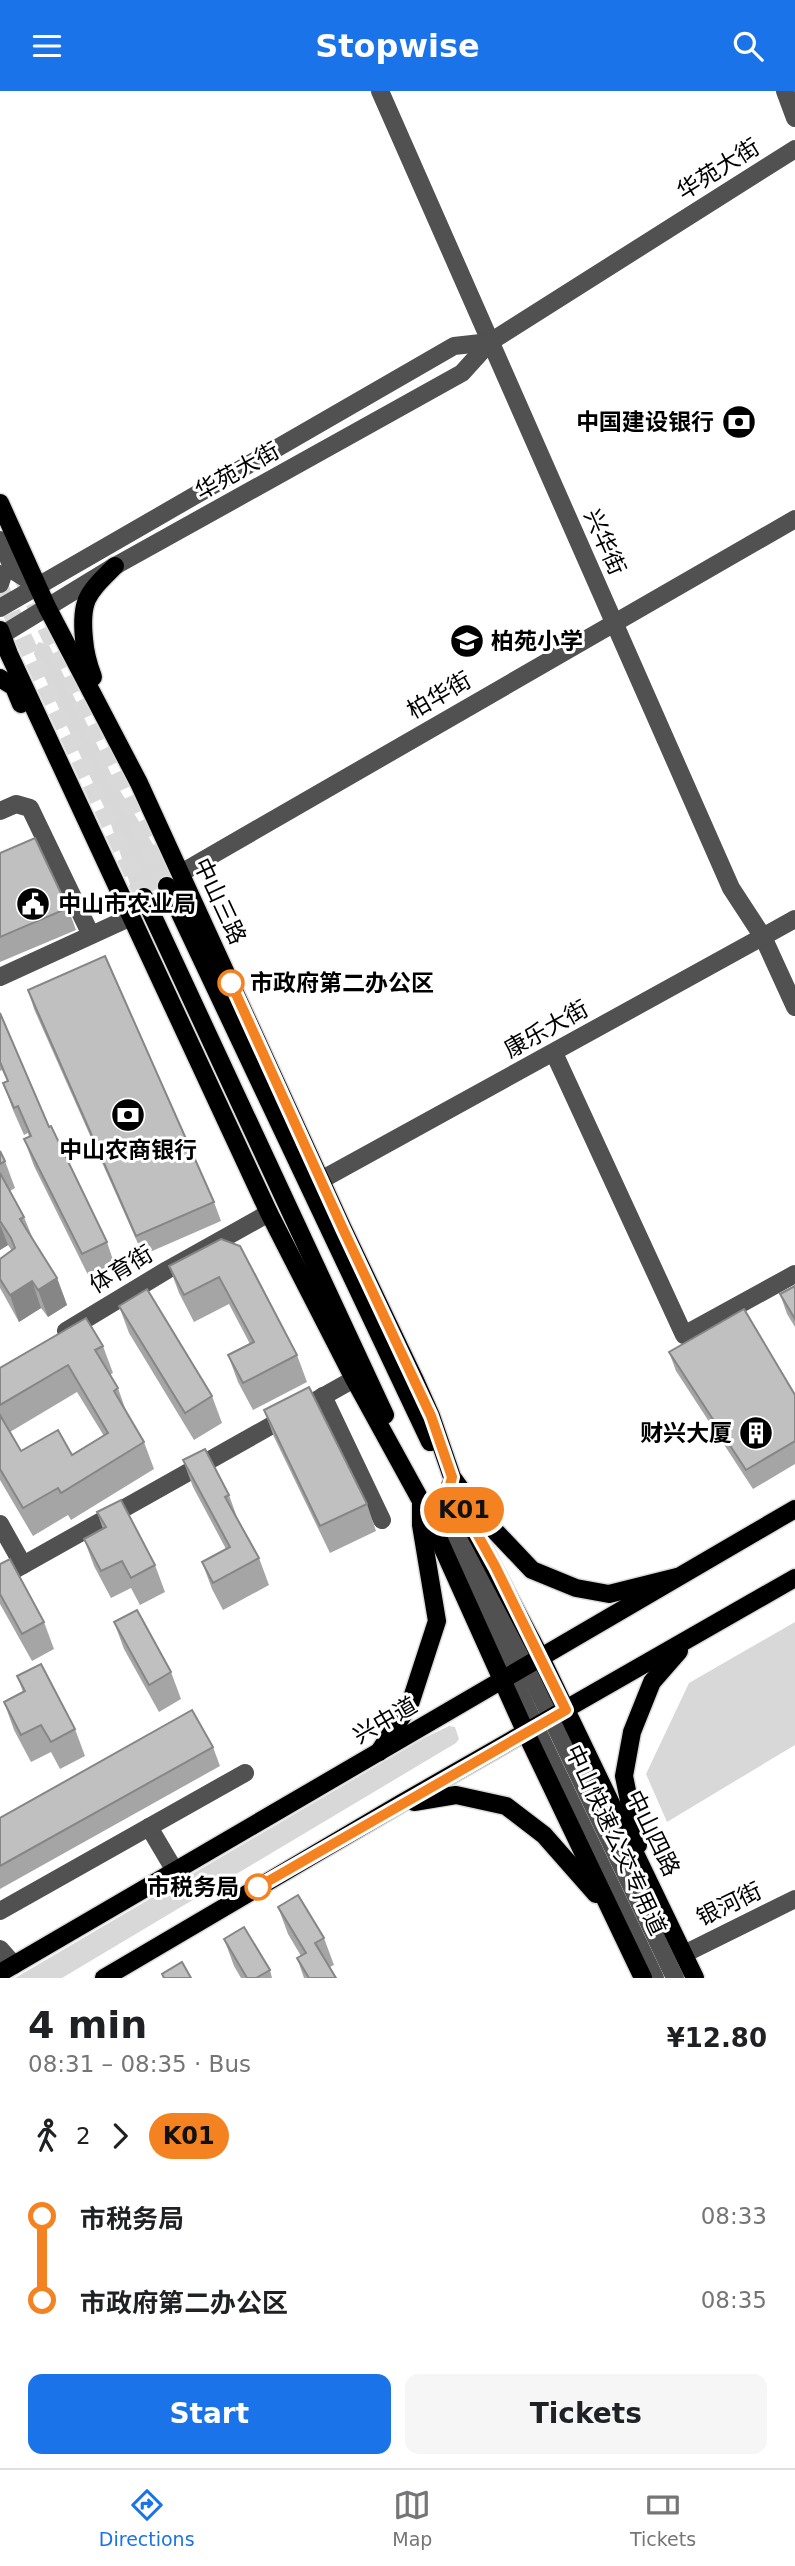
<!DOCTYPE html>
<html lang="en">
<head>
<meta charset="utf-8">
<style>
	body { margin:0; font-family:"DejaVu Sans","Noto Sans SC",sans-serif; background:#f6f6f6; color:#202124; height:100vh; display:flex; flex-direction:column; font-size:26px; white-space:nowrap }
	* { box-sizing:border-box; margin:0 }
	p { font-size:23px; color:#757577 }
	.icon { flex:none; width:38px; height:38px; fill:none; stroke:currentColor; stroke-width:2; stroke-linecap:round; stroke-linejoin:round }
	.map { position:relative; height:1887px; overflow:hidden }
	.sheet { display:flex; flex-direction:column; background:#fff; flex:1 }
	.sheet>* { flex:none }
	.badge { padding:0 14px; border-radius:23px; font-size:24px; line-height:46px }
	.map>.badge { position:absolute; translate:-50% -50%; box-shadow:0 0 0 4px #fff }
	.legs { display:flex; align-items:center; gap:10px; height:77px; padding:0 28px; font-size:23px }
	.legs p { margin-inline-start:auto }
	.summary { display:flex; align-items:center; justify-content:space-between; height:119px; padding:0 28px }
	h1 { font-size:38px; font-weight:800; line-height:52px }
	.primary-button { display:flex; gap:14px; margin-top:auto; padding:14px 28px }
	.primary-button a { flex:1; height:80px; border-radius:14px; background:#1a73e8; color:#fff; font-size:28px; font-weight:800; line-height:80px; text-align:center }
	.primary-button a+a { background:#f6f6f6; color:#202124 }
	ul { padding:0 28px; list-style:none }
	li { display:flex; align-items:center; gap:24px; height:84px; font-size:26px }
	li i { display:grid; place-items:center; width:10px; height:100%; margin:0 9px; background:currentColor }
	li i::after { content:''; width:18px; height:18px; margin:-9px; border:5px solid; border-radius:50%; background:#fff }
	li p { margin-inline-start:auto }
	li:first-child i { background:linear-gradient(#0000 50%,currentColor 0) }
	li:last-child i { background:linear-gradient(currentColor 50%,#0000 0) }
	header { display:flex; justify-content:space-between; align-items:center; height:91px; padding:0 28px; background:#1a73e8; color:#fff; font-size:32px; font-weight:800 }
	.tabs { display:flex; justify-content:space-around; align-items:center; height:98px; border-top:2px solid #e0e0e0; background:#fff; font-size:19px; color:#757577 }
	.tabs a { display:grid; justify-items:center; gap:4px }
	.tabs .on { color:#1a73e8 }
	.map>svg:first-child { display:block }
	.green { fill:#d8d8d8 }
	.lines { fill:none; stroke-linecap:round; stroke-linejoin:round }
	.major-tunnel { stroke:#d9d9d9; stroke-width:18; stroke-dasharray:18 9; stroke-linecap:butt }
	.major-casing { stroke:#dbdbdb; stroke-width:21 }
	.minor { stroke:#515151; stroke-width:18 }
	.major { stroke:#000; stroke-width:18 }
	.wall { fill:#a5a5a5; fill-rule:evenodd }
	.shaded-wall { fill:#868686 }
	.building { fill:#c0c0c0; stroke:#868686; stroke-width:2 }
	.line-1-casing { stroke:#fff; stroke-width:16 }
	.line-1 { stroke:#f58220; stroke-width:10 }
	.stop-1-dot { fill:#fff; stroke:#f58220; stroke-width:3.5 }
	.labels { text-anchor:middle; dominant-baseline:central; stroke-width:6; stroke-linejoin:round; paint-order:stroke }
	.street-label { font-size:23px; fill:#000; stroke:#fff }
	.poi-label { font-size:23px; font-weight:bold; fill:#000; stroke:#fff; text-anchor:end }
	.stop-label { font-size:23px; font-weight:bold; fill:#000; stroke:#fff; text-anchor:start }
</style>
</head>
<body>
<header><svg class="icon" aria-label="menu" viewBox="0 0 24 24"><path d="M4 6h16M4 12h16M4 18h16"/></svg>Stopwise<svg class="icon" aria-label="search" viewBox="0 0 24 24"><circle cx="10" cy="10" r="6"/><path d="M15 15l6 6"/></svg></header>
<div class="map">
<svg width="795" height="1887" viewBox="0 0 795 1887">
	<rect width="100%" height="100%" fill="#fff"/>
	<g class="green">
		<path d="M39 551 49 554 116 693 175 789 135 809 109 727 34 563 35 556Z"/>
		<path d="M795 1531V1654L667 1731 646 1683 689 1592Z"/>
		<path d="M449 1635 455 1636 459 1648 456 1652 62 1887H15L424 1647Z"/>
	</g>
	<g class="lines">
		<g class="major-tunnel">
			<path d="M23 487 167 795"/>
			<path d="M0 497 144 806"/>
		</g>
		<g class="major-casing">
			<g id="major">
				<path d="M0 412 47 516 139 692 343 1138 414 1287 431 1325 452 1386 477 1421 532 1479 576 1497 609 1503 677 1486"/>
				<path d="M0 539 9 563 269 1122 354 1288 421 1410V1434L437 1530 410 1613 379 1661"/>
				<path d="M93 586C88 573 85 562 84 548 80 508 88 502 115 475"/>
				<path d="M0 587 14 596 21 613"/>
				<path d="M167 795 430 1351"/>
				<path d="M144 806 385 1324"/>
				<path d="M459 1411 541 1567 695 1887"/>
				<path d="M426 1420 526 1642 643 1887"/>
				<path d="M414 1711 456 1704 506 1715 544 1744 596 1803"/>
				<path d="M638 1754 624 1685 632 1641 652 1591 679 1560"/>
				<path d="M0 1882 795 1418"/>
				<path d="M104 1887 400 1713 795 1487"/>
			</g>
		</g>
		<g class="minor">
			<path d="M380 0 731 797 763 846 795 916"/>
			<path d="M785 0 795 27"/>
			<path d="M0 449 14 480 38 495"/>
			<path d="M0 483 2 487 0 493"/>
			<path d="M0 517 454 255 490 251"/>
			<path d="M0 545 115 475 462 282 490 251 795 58"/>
			<path d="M0 720 16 713 30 717 91 844"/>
			<path d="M181 782 795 428"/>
			<path d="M0 886 131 826"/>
			<path d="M554 962 684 1244 795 1183"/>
			<path d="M321 1089 795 828"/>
			<path d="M66 1240 167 1179 269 1122"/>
			<path d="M323 1305 382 1429"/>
			<path d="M450 1394 451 1416 675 1887"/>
			<path d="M421 1410 439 1424 536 1637 655 1887"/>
			<path d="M0 1433 23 1474"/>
			<path d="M0 1487 354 1288"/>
			<path d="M149 1736 175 1780"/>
			<path d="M0 1820 245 1682"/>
			<path d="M0 1858 14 1874"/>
			<path d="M684 1863 795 1808"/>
		</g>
		<use href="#major" class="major"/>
	</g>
	<g class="wall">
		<path d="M0 762 68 817 76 839 0 871Z"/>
		<path d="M28 899 214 1111 221 1130 143 1164 34 918Z"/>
		<path d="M0 922 49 1036 107 1151 116 1178 91 1190 34 1075 24 1048 29 1046 28 1042 24 1044 13 1019 3 992 7 990 2 979 0 980Z"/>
		<path d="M0 1060 5 1070 15 1097 10 1100 24 1126 33 1148 57 1187 67 1214 48 1226 41 1217 19 1231 0 1197V1168L12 1160 8 1154 0 1159Z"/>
		<path d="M221 1148 297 1264 307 1291 253 1319 238 1291 228 1264 250 1253 229 1213 194 1231 179 1202 169 1175Z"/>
		<path d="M795 1195V1236L787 1223 780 1203Z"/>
		<path d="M119 1215 212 1305 222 1332 194 1349 129 1242Z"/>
		<path d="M103 1255 113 1282 109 1284 118 1297 126 1320 144 1351 154 1378 71 1429 68 1424 33 1445 0 1389V1277ZM77 1301 104 1345 72 1364 21 1360 10 1341Z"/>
		<path d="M669 1261 795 1304V1373L753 1398 676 1280Z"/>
		<path d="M264 1319 367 1413 376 1440 330 1462 274 1346Z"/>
		<path d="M183 1369 229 1404 238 1429 259 1467 269 1494 223 1519 212 1498 202 1471 226 1458 193 1396Z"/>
		<path d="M97 1421 155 1474 165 1501 140 1514 131 1497 111 1507 94 1475 84 1448 103 1438Z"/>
		<path d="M0 1473 44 1531 54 1558 32 1570 0 1513Z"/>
		<path d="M114 1531 171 1581 181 1608 159 1621 124 1558Z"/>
		<path d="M17 1585 75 1638 85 1665 60 1678 51 1661 31 1671 14 1639 4 1611 23 1601Z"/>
		<path d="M213 1656 220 1675 0 1798V1727Z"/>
		<path d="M278 1816 324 1847 334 1874 330 1876 336 1887H304L297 1867 301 1865 288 1843Z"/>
		<path d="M224 1848 270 1879 272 1887H241L234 1875Z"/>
	</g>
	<g class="shaded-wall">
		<path d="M0 1133 8 1154 0 1159Z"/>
		<path d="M57 1187 67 1214 48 1226 38 1199Z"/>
		<path d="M32 1190 41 1217 19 1231 10 1204Z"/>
	</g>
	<g class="building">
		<path d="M35 747 68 817 0 846V762Z"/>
		<path d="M105 865 214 1111 136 1145 28 899Z"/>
		<path d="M0 922 49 1036 51 1035 107 1151 82 1163 24 1048 31 1045 18 1015 14 1017 3 992 8 990 0 971Z"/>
		<path d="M0 1060 5 1070 0 1073Z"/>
		<path d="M0 1082 24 1126 20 1128 57 1187 38 1199 32 1190 10 1204 0 1188V1168L15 1157 11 1147 0 1130Z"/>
		<path d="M221 1148 240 1155 297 1264 243 1292 228 1264 254 1251 219 1186 184 1204 169 1175Z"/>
		<path d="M795 1195V1228L780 1203Z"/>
		<path d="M147 1198 212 1305 185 1322 119 1215Z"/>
		<path d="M744 1218 795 1304V1350L746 1379 669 1261Z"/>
		<path d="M86 1227 103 1255 95 1259 118 1297 114 1300 144 1351 61 1402 58 1397 23 1417 0 1378V1324L21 1360 58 1339 72 1364 108 1342 68 1274 0 1314V1277Z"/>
		<path d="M309 1296 367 1413 320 1435 264 1319Z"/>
		<path d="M205 1358 229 1404 225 1406 259 1467 213 1492 202 1471 230 1456 183 1369Z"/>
		<path d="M121 1409 155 1474 131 1487 122 1470 101 1480 84 1448 106 1436 97 1421Z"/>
		<path d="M10 1468 44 1531 22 1543 0 1503V1473Z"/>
		<path d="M137 1519 171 1581 149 1594 114 1531Z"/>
		<path d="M41 1573 75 1638 51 1651 41 1634 21 1644 4 1611 25 1600 17 1585Z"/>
		<path d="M192 1619 213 1656 0 1775V1727Z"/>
		<path d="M298 1804 324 1847 315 1852 336 1887H309L297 1867 306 1862 278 1816Z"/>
		<path d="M244 1836 270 1879 256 1887H247L224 1848Z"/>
		<path d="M182 1871 191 1887H164L162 1883Z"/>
	</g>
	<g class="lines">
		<g class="line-1-casing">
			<path id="line-1" d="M231 892 343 1138 431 1325 452 1386 450 1394 495 1475 566 1619 258 1796"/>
		</g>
		<use href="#line-1" class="line-1"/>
	</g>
	<defs>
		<g id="bank-disc" transform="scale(1.75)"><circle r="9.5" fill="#000" stroke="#fff"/><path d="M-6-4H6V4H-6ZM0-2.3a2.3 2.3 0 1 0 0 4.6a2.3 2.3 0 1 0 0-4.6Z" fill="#fff"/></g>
		<g id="school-disc" transform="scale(1.75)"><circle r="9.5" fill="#000" stroke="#fff"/><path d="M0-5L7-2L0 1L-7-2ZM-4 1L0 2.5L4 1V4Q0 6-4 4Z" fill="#fff"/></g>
		<g id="civic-disc" transform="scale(1.75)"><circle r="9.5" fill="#000" stroke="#fff"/><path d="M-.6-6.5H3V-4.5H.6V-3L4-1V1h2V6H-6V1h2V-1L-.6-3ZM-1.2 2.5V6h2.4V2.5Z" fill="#fff"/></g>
		<g id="building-disc" transform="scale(1.75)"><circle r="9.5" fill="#000" stroke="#fff"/><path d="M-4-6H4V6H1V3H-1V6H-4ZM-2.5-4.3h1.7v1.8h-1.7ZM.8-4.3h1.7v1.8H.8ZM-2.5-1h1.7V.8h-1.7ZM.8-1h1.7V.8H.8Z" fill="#fff"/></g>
	</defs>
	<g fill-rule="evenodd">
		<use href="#bank-disc" x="739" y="331"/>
		<use href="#school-disc" x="467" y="550"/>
		<use href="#civic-disc" x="33" y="813"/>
		<use href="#bank-disc" x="128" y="1024"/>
		<use href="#building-disc" x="756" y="1342"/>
	</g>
	<g class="stop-1-dot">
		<circle cx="231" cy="892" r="12"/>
		<circle cx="258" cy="1796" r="12"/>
	</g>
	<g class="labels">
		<g class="street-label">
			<text transform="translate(718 78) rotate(-32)">华苑大街</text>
			<text transform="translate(237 380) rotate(-29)">华苑大街</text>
			<text transform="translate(605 451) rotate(66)">兴华街</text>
			<text transform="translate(439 604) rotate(-30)">柏华街</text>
			<text transform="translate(220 810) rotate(65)">中山三路</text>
			<text transform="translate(546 938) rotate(-29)">康乐大街</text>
			<text transform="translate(121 1178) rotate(-31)">体育街</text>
			<text transform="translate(385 1629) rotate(-30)">兴中道</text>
			<text transform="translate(653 1742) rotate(64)">中山四路</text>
			<text transform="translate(616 1749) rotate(65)">中山快速公交专用道</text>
			<text transform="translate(729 1813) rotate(-26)">银河街</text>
		</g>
		<g class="poi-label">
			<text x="714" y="331">中国建设银行</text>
			<text x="491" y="550" text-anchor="start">柏苑小学</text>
			<text x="58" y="813" text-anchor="start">中山市农业局</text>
			<text x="128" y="1059" text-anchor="middle">中山农商银行</text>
			<text x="732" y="1342">财兴大厦</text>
		</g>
		<g class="stop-label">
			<text x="250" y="892">市政府第二办公区</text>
			<text x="239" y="1796" text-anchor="end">市税务局</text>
		</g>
	</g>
</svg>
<b class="badge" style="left:464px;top:1419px;background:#f58220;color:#111">K01</b>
</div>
<section class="sheet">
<div class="summary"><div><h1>4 min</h1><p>08:31 – 08:35 · Bus</p></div><b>¥12.80</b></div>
<div class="legs"><svg class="icon" aria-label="walk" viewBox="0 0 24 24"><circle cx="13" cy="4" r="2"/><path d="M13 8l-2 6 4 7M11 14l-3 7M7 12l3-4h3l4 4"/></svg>2<svg class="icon" aria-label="forward" viewBox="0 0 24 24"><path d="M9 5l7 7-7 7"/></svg><b class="badge" style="background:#f58220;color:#111">K01</b></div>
<ul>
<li><i style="color:#f58220"></i><b>市税务局</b><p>08:33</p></li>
<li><i style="color:#f58220"></i><b>市政府第二办公区</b><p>08:35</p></li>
</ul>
<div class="primary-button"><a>Start</a><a>Tickets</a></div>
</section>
<nav class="tabs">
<a class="on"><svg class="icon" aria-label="directions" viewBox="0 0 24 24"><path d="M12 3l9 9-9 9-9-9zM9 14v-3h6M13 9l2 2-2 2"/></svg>Directions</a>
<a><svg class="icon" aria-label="map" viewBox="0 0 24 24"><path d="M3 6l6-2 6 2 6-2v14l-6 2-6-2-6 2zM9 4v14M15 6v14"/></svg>Map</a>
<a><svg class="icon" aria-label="tickets" viewBox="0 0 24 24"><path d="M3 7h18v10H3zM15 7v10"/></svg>Tickets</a>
</nav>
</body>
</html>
